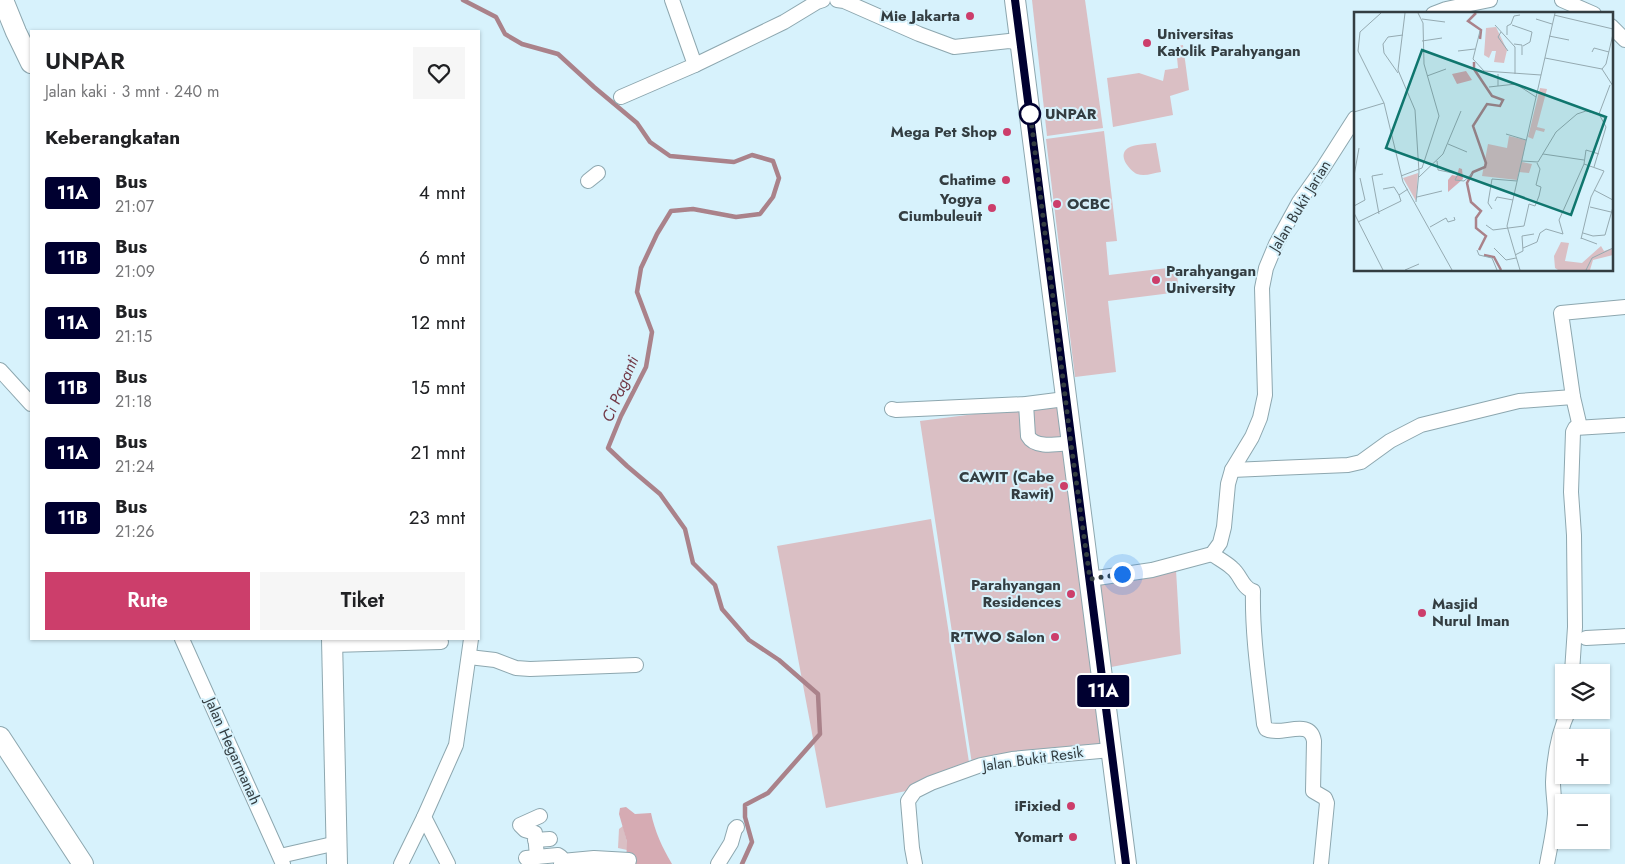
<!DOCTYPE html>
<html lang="id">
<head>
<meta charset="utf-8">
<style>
	body { margin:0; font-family:Jost,sans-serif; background:#f6f6f6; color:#202124; height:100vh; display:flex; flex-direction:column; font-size:19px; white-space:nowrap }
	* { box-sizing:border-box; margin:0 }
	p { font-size:16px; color:#757577 }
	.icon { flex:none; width:28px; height:28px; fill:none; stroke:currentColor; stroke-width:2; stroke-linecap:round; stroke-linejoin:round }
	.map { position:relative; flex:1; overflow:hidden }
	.side { position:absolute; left:30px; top:30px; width:450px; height:610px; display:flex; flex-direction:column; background:#fff; border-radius:0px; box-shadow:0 1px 4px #0004 }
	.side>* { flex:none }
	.badge { padding:0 10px; border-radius:4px; font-size:18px; line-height:32px }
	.controls { position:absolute; left:1555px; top:664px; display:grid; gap:10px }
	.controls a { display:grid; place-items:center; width:55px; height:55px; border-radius:0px; background:#fff; box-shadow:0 1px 4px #0004; font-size:25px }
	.you { position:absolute; width:25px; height:25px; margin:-12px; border:4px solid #fff; border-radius:50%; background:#1a73e8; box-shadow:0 0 0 8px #1a73e833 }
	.map>.badge { position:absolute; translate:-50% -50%; box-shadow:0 0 0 2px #fff }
	h2 { padding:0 15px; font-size:19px; line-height:45px }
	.round { display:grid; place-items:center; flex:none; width:52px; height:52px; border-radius:0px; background:#f6f6f6 }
	.summary { display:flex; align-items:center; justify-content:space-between; height:85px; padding:0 15px }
	h1 { font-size:24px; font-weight:600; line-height:38px }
	.primary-button { display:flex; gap:10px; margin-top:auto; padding:10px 15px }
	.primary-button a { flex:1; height:58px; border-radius:0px; background:#cc3e6b; color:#fff; font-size:20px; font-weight:600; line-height:58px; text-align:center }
	.primary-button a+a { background:#f6f6f6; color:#202124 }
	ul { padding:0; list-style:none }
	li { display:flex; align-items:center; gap:15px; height:65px; padding:0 15px }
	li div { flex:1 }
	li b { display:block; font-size:19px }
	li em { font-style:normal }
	li .badge { min-width:55px; font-weight:700; text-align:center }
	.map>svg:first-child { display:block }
	.green { fill:#dabfc4 }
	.forest { fill:#d6abb3 }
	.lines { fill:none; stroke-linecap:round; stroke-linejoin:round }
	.stream { stroke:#aa828a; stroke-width:4.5 }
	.street-casing { stroke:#8da7af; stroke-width:16 }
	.secondary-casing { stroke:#8da7af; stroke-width:22 }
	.street { stroke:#fff; stroke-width:14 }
	.secondary { stroke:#fff; stroke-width:20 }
	.line-casing { stroke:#fff; stroke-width:11 }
	.line { stroke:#000030; stroke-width:8 }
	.walk { stroke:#333d41; stroke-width:5; stroke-dasharray:0 9 }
	.poi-dot { fill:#cc3e6b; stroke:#d7f2fc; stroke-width:2 }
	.stop-dot { fill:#fff; stroke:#000030; stroke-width:2.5 }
	.labels { text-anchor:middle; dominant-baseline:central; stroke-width:4; stroke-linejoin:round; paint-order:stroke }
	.poi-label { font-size:15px; font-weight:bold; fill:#333d41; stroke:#d7f2fc; text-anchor:end }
	.stop-label { font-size:15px; font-weight:bold; fill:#333d41; stroke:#d7f2fc; text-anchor:start }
	.street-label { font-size:15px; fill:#333d41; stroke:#d7f2fc }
	.water-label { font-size:16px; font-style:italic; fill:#723947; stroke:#d7f2fc }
	.inset-river { fill:none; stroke:#aa828a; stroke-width:2.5 }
	.inset-road { fill:none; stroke:#95aab1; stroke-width:1 }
	.view { fill:#0f766e; fill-opacity:0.15; stroke:#0f766e; stroke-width:2.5 }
	.inset-edge { fill:none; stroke:#333d41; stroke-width:2.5 }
</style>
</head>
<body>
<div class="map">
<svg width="1625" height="864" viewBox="0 0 1625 864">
	<rect width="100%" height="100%" fill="#d7f2fc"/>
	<g class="green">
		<path d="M1032 0H1085L1103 128 1047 136Z"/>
		<path d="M1183 45 1189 90 1170 96 1173 115 1113 127 1107 78 1139 73 1163 81 1165 70 1178 68 1176 46Z"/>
		<path d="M1104 131 1117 241 1106 242 1109 275 1176 267 1179 292 1108 301 1116 372 1075 377 1046 139Z"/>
		<path d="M1156 143 1161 172C1153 173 1145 177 1137 174 1129 170 1117 155 1128 148 1134 144 1148 144 1156 143Z"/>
		<path d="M1062 403 1087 584 1176 570 1181 654 1095 670 1106 745 972 764 920 421Z"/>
		<path d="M931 519 969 762 906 791 826 808 777 546Z"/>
		<path d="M623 826 627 842V850L618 848 619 829Z"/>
	</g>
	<path class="forest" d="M626 807 635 814 651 813C655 832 662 847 672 864H626L627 842 619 814 620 808Z"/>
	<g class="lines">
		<path class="stream" d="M463 0 496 17 505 34 522 44 558 54 594 87 637 123 650 142 670 156 734 162 752 155 773 161 779 178 773 197 760 214 736 217 693 209 671 211 657 234 641 268 637 292 652 332 646 367 621 416 608 448 627 466 660 494 685 529 693 563 715 585 722 609 749 640 779 660 818 694 820 734 768 793 745 805V817L752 842 742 864"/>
		<g class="street-casing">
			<g id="street">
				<path d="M837 0 844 1 919 34 954 47 1009 41 1020 43"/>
				<path d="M1562 0 1594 14"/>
				<path d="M1433 14 1446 9 1490 0"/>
				<path d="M1611 26 1625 40"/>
				<path d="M695 65 784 22 817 2 823 0"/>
				<path d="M621 97 695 65 672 0"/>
				<path d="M588 181 598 173"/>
				<path d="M0 370 31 404"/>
				<path d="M1026 404 1028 436C1035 449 1058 444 1071 443"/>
				<path d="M892 409 896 410 1026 404 1065 399"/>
				<path d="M1580 427 1573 397 1561 313 1625 307"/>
				<path d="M1232 470 1348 465 1361 462 1390 441 1421 425 1519 401 1573 397"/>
				<path d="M1212 554C1219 559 1227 563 1232 568 1241 575 1242 588 1253 591 1252 635 1259 680 1264 724L1266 729C1282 737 1310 717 1314 741L1313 791 1325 798 1327 803 1321 864"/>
				<path d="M1090 579 1152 570 1212 554 1220 543 1224 527 1228 484 1232 470 1252 437 1260 418 1265 395 1262 288 1266 268 1276 244 1299 202 1323 168 1355 118"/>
				<path d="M1586 638 1625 636"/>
				<path d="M182 639 283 864"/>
				<path d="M332 645 441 642"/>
				<path d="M469 657 495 660 516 668 530 669 636 665"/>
				<path d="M1572 672 1575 627 1574 535 1571 492 1573 432 1575 428 1625 425"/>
				<path d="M424 817 448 864"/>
				<path d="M535 840 550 839"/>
				<path d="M280 856 337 843"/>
				<path d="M537 857 535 833 525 830 520 825 540 816"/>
				<path d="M526 858 558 855 561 857 562 861"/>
				<path d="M401 864 424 817 456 745 471 639"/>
				<path d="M561 864 562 861 594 858 629 860 628 864"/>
				<path d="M718 864 731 843 735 829 737 827"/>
				<path d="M915 864 912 848 908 801 915 791 931 783 981 765 1012 759 1111 750"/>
				<path d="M1547 864C1550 847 1554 831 1555 814 1555 803 1553 793 1553 782 1554 759 1559 731 1569 710"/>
			</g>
		</g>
		<g class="secondary-casing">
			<g id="secondary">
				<path d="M3 0 16 32 31 63"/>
				<path d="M1015 0 1126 864"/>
				<path d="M332 639 337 864"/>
				<path d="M0 737 83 864"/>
			</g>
		</g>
		<use href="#street" class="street"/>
		<use href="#secondary" class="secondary"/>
	</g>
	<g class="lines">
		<g class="line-casing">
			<path id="line" d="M1015 0 1126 864"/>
		</g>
		<use href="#line" class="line"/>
		<path class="walk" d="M1030 114V111L1071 444 1090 579 1122 574"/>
	</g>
	<g class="poi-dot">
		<circle cx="970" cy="16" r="5"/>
		<circle cx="1147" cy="43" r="5"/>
		<circle cx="1007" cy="132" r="5"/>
		<circle cx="1006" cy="180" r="5"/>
		<circle cx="1057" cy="204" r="5"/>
		<circle cx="992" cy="208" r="5"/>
		<circle cx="1156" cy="280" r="5"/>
		<circle cx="1064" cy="486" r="5"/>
		<circle cx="1071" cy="594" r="5"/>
		<circle cx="1422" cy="613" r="5"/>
		<circle cx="1055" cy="637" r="5"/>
		<circle cx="1071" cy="806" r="5"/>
		<circle cx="1073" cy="837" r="5"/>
	</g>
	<circle class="stop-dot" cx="1030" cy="114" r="10"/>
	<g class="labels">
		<g class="poi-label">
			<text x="960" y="16">Mie Jakarta</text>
			<text x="1157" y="34" text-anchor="start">Universitas<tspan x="1157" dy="17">Katolik Parahyangan</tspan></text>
			<text x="997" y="132">Mega Pet Shop</text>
			<text x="996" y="180">Chatime</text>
			<text x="982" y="199">Yogya<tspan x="982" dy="17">Ciumbuleuit</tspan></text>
			<text x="1067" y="204" text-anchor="start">OCBC</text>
			<text x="1166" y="271" text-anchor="start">Parahyangan<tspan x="1166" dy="17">University</tspan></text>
			<text x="1054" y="477">CAWIT (Cabe<tspan x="1054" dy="17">Rawit)</tspan></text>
			<text x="1061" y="585">Parahyangan<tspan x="1061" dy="17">Residences</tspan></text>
			<text x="1432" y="604" text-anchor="start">Masjid<tspan x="1432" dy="17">Nurul Iman</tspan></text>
			<text x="1045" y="637">R'TWO Salon</text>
			<text x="1061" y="806">iFixied</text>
			<text x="1063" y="837">Yomart</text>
		</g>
		<g class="stop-label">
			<text x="1045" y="114">UNPAR</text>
		</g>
		<g class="street-label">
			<text transform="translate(1300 206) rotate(-59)">Jalan Bukit Jarian</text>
			<text transform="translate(233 751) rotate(66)">Jalan Hegarmanah</text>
			<text transform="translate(1033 759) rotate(-8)">Jalan Bukit Resik</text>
		</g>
		<g class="water-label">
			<text transform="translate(620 389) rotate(-67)">Ci Paganti</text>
		</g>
	</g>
	<g transform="translate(1354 12)">
		<rect width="259" height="259" fill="#d7f2fc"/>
		<path d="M142 15 153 38 150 51 140 50 142 39H138L135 46 130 43 132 16ZM186 76 193 77 183 115 191 117 190 120 182 118 179 127 174 125ZM155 124 172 128 168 150 178 152 175 161 165 160 163 168 128 164 134 132 153 136ZM64 161 62 189 49 166ZM207 230 215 231 211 249 228 251 247 234 250 239 259 236V243L239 248 236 258H204L201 256 200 244Z" fill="#dabfc4"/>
		<path d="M112 59 118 68 103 72 98 62ZM105 156 108 157 109 167 94 180V168L98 163 103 164Z" fill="#d6abb3"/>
		<path class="inset-river" d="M122 1 114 9 127 18 126 27M120 50V57L138 84 149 88 146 94 133 92 119 114 132 151 131 155 119 160 113 171 117 190 127 199 122 206V216L132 224 125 238M130 243 140 245 147 258"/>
		<path class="inset-road" d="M27 1 6 20 4 39 30 91 49 170 98 258M51 1 44 58 61 98 65 160 62 190M200 3 259 17M68 7 91 10M182 7 198 12M141 13 161 35V62M158 13 178 20 176 30 169 34M126 19 119 47 130 59 187 63M147 20 144 25 154 39M153 23V14L157 12 160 4 166 3M195 24 215 28M68 29 88 26M160 32 168 33V43M104 39 121 37M238 40 240 36 255 40M191 46 248 57 252 52 259 22M248 57 259 74M44 61 30 41 29 32 34 25 49 23M73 64 92 57M144 74 162 72 182 85M135 75 144 74V62M0 100 30 91M245 102 256 73M152 122 172 128M94 132 113 140M189 142 230 148M83 149 84 158 104 162 101 168 110 169 118 162M168 149 184 150 202 120 223 102 232 99 245 102 252 115 240 155M0 164 5 136M47 164 68 156 85 104 70 52 69 11 64 1M65 165 89 142 107 99M29 177 40 175 45 183M240 178 259 188M63 185 88 179M141 189 143 185 159 188M0 194 11 188 6 166M236 195 257 200M138 197 134 191 138 167 163 169M0 201 29 258M25 202 18 164 29 162M4 210 47 189 45 183 54 177M132 213 139 218 170 214 175 192 181 194 185 184 187 175 182 173 186 157 183 151M76 215 92 206 94 210 101 208 100 205M229 221 239 224 251 223 259 195M209 222 205 208 230 152 232 138 245 142M227 226 243 232M227 227 237 185 250 159 230 152M140 236 152 248 162 246M169 236 183 230 186 221 192 217 209 222M123 238 125 243 138 246 143 258M161 243 169 239 168 224 180 222M51 258 65 252M166 258 153 214 201 1M232 258 238 246 259 236"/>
		<path class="view" d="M68 38 252 105 217 203 32 136Z"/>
		<rect width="259" height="259" class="inset-edge"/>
	</g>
</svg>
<div class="controls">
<a><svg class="icon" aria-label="layers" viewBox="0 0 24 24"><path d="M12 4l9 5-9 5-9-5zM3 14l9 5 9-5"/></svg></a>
<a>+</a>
<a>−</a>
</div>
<div class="you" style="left:1122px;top:574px"></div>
<b class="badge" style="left:1103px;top:691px;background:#000030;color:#fff">11A</b>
<section class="side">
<div class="summary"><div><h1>UNPAR</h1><p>Jalan kaki · 3 mnt · 240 m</p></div><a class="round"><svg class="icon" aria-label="heart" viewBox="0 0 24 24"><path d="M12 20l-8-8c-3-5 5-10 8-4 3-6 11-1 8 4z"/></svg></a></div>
<h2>Keberangkatan</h2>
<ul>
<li><span class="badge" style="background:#000030;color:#fff">11A</span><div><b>Bus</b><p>21:07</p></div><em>4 mnt</em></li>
<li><span class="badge" style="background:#000030;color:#fff">11B</span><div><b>Bus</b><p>21:09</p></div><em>6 mnt</em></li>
<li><span class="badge" style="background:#000030;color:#fff">11A</span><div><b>Bus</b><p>21:15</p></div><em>12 mnt</em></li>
<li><span class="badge" style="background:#000030;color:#fff">11B</span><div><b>Bus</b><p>21:18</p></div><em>15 mnt</em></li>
<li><span class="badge" style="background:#000030;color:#fff">11A</span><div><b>Bus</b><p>21:24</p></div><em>21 mnt</em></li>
<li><span class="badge" style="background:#000030;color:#fff">11B</span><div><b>Bus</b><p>21:26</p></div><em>23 mnt</em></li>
</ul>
<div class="primary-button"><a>Rute</a><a>Tiket</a></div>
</section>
</div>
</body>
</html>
